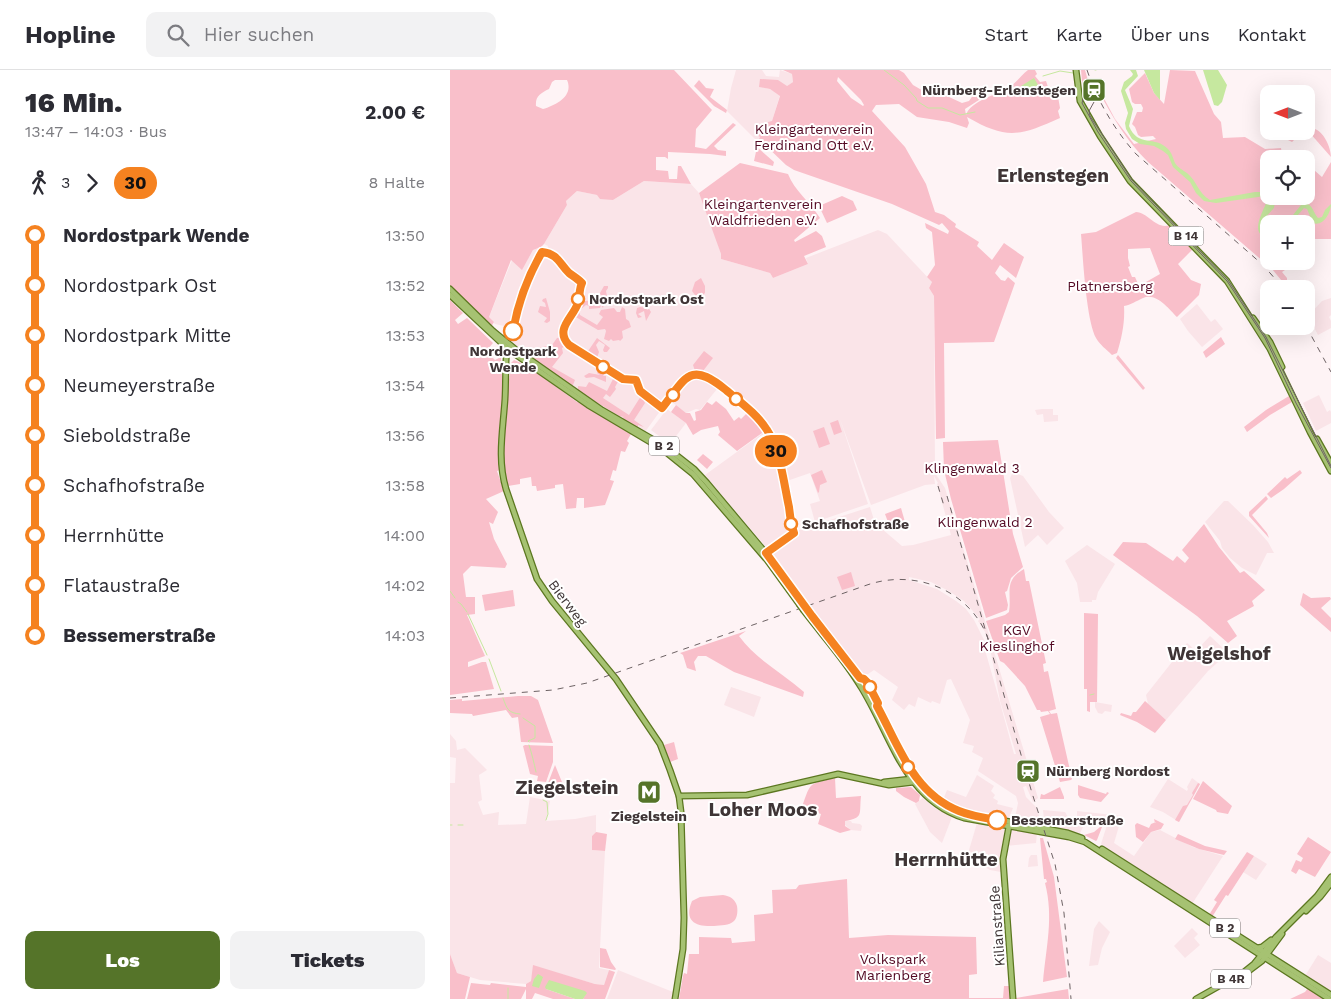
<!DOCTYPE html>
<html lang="de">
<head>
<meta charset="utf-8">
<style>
	body { margin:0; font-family:"Work Sans",sans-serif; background:#f2f2f3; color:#2b2b33; height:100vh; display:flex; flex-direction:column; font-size:19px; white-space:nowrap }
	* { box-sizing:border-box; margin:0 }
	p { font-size:16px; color:#7c7c81 }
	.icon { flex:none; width:28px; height:28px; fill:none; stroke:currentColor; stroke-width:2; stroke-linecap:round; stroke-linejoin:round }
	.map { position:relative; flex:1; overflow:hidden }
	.side { display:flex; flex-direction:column; background:#fff; width:450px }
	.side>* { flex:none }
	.badge { padding:0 10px; border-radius:16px; font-size:18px; line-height:32px }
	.needle { width:32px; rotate:270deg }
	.buttons { position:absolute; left:810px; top:15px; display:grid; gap:10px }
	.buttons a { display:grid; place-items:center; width:55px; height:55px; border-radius:10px; background:#fff; box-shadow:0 5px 20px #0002; font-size:25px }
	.map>.badge { position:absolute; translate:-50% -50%; box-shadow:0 0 0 2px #fff }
	.legs { display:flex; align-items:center; gap:8px; height:55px; padding:0 25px; font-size:16px }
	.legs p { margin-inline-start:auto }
	.overview { display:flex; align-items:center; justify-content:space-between; height:85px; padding:0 25px }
	h1 { font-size:28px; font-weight:800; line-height:38px }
	.button { display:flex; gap:10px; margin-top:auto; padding:10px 25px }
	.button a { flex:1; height:58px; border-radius:10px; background:#557429; color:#fff; font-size:20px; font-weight:800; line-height:58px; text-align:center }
	.button a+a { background:#f2f2f3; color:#2b2b33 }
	ul { padding:0 25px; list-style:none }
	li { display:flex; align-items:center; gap:18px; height:50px; font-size:19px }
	li i { display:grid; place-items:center; width:8px; height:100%; margin:0 6px; background:currentColor }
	li i::after { content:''; width:12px; height:12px; margin:-6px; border:4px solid; border-radius:50%; background:#fff }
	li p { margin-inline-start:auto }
	li:first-child i { background:linear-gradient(#0000 50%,currentColor 0) }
	li:last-child i { background:linear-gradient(currentColor 50%,#0000 0) }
	header { display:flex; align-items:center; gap:30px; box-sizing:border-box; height:70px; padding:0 25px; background:#fff; border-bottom:1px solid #e1e1e2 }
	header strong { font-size:24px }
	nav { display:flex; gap:28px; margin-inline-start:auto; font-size:18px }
	.search { width:350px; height:45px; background:#f2f2f3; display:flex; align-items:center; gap:12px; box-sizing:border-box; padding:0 18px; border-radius:10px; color:#7c7c81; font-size:19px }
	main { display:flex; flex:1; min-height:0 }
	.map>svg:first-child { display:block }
	.built { fill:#fae4e8; fill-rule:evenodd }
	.green { fill:#f9bfca; fill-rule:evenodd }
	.water { fill:#c6e89f }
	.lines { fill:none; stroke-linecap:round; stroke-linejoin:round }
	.stream { stroke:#c6e89f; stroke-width:1 }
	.major-casing { stroke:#5c7720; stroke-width:7 }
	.major { stroke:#a6c272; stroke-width:4.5 }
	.tram { stroke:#6d6264; stroke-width:1 }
	.rail { stroke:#6d6264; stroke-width:1; stroke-dasharray:6 6; stroke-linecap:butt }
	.major-bridge-casing { stroke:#5c7720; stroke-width:7; stroke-linecap:butt }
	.major-bridge { stroke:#a6c272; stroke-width:4.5 }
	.line-1-casing { stroke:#fff; stroke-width:11 }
	.line-1 { stroke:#f58220; stroke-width:8 }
	.stop-1-dot { fill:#fff; stroke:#f58220; stroke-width:2.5 }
	.labels { text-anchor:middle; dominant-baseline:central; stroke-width:4; stroke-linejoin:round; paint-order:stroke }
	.shield { fill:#fff; stroke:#797272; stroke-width:1 }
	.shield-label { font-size:12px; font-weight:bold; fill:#3f3536 }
	.poi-label { font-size:14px; font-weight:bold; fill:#3f3536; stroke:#fff; text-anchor:end }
	.park-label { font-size:14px; fill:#540a24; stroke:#fff }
	.stop-label { font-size:14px; font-weight:bold; fill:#3f3536; stroke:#fff; text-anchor:start }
	.street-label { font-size:14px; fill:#3f3536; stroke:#fff }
	.district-label { font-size:19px; font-weight:bold; fill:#3f3536; stroke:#fff }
</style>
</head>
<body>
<header>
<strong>Hopline</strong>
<div class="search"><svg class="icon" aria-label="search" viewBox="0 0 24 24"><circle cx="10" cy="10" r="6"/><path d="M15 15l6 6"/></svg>Hier suchen</div>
<nav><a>Start</a><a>Karte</a><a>Über uns</a><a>Kontakt</a></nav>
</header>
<main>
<section class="side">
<div class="overview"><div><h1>16 Min.</h1><p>13:47 – 14:03 · Bus</p></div><b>2.00 €</b></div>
<div class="legs"><svg class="icon" aria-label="walk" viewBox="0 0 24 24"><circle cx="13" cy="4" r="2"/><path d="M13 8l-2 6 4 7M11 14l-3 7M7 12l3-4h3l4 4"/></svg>3<svg class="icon" aria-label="forward" viewBox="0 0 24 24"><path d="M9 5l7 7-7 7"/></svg><b class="badge" style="background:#f58220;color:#111">30</b><p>8 Halte</p></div>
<ul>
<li><i style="color:#f58220"></i><b>Nordostpark Wende</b><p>13:50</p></li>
<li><i style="color:#f58220"></i><span>Nordostpark Ost</span><p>13:52</p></li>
<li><i style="color:#f58220"></i><span>Nordostpark Mitte</span><p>13:53</p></li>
<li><i style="color:#f58220"></i><span>Neumeyerstraße</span><p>13:54</p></li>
<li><i style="color:#f58220"></i><span>Sieboldstraße</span><p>13:56</p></li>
<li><i style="color:#f58220"></i><span>Schafhofstraße</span><p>13:58</p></li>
<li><i style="color:#f58220"></i><span>Herrnhütte</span><p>14:00</p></li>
<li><i style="color:#f58220"></i><span>Flataustraße</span><p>14:02</p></li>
<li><i style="color:#f58220"></i><b>Bessemerstraße</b><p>14:03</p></li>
</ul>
<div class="button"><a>Los</a><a>Tickets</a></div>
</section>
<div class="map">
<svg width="881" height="929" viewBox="0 0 881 929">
	<rect width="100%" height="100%" fill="#fef3f5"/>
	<g class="built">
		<path d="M286 0H312L316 6 329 7 330 0 342 4 343 12 337 16 309 17 320 19 330 25 322 51 306 66 311 67 307 71 277 41 281 18Z"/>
		<path d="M194 111 241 114 249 123 258 144 271 184V189L320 203 323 208 358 194 356 188 428 160 437 164 482 212 479 218 484 226 485 403 495 418 588 728 583 732 576 716 573 717 576 727 586 737 593 758 566 751 565 748 568 733 566 726 528 701 533 688 522 682 524 676 513 673 520 650 501 609 497 610 490 634 482 631 481 633 468 627 465 637 459 634 454 640 442 630 448 617 424 600 415 606 400 586 395 584 316 477 255 405 317 360 309 349 297 337 254 302H244L234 308 195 362 125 318 75 284 62 274 68 241 76 220 90 185 96 181 98 176 94 174 117 135 116 131 127 121 147 125 163 130ZM390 349 421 435 475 415 485 414 484 406 488 413 487 414 501 465 463 475 452 476 425 453 420 437 343 462 331 401 334 412 360 403 370 431 360 434 365 452 418 434ZM459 507 481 512 499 521 514 531 530 549 528 551 535 562 540 578 550 631 566 684H564L549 629 535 580 537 576 524 550 516 539 506 531 487 519 459 510Z"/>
		<path d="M91 177 70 225 59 257 45 254 39 247 62 190 72 199 83 180Z"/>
		<path d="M881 228V245L879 247 881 251V258L868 265 858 246 872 231Z"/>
		<path d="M747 234 761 252 765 249 773 259 752 277 738 261 730 249Z"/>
		<path d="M248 306 257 309 267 319 250 340 246 339 236 343 222 332 239 310Z"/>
		<path d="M869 325 877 342 880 340 881 342V353L866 361 853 333Z"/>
		<path d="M217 339 236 353 220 374 201 360Z"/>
		<path d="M592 339H603V345H608V351L594 352 593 344 587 345 585 340Z"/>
		<path d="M563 402 573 406 599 442 614 458 597 475 588 465 575 477 560 408Z"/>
		<path d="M774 431H778L803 455 818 472 824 483H817L806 505 792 498 780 488 772 478 770 471 755 452Z"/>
		<path d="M637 475 665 494 648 522 646 530H642V532H630L627 513 615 491Z"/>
		<path d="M760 566 776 581V585L758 601 716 650 698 634 696 625 737 573 746 581Z"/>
		<path d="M281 617 311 627 304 647 274 635Z"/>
		<path d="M645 632 662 635 661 642 655 641 652 644 648 643 645 637Z"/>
		<path d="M0 664 6 671 7 680 15 678 37 700 29 705 32 730 28 732 33 745 49 742 48 755 76 754 80 727 100 731 96 751 125 749 146 745V762L142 766V780L155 781 149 898 159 900 154 915 145 914 84 896 81 911 76 914 30 910 7 903 0 884V713H5L6 688 0 687Z"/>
		<path d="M527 705 544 716 541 721 545 725 543 728 548 731 547 734 563 738 558 750 518 743 493 730 497 720 516 727Z"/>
		<path d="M742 708 750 714 729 752 713 742 700 737 718 709 737 721 738 719 737 717Z"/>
		<path d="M473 728 483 737 502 747 492 773 480 762 465 734Z"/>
		<path d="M593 740 615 742 621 752 633 757 630 763 595 758Z"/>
		<path d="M627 741 672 746 664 773 684 786 701 762 710 760 743 777 773 786 742 834 651 774 657 755 627 748Z"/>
		<path d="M395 751H401L402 753 410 754 412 756 411 761 401 760 395 755Z"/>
		<path d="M527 753 553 759 556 761 551 802 540 800 517 787Z"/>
		<path d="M562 760 587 763 586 773 556 776Z"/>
		<path d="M581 785H587L588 796 578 797 579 788Z"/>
		<path d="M804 786 817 794 806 810 793 802Z"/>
		<path d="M649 851 660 862 652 878 648 895 639 896 644 859Z"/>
		<path d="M742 858 748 864 744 868 750 875 735 888 724 876Z"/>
		<path d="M868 885 881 893V922L855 906Z"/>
		<path d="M168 900 223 922 222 929H157Z"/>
	</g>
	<g class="green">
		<path d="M0 0H224L262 40 246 59 245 77 256 79 283 53 286 55 264 76 268 80 276 81V86L260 84 218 82V89L215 87H206V100L218 101 219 109H227L228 96H231L241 114 194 111 163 130 150 129 147 125 127 121 116 131 117 135 94 174 91 177 83 180 72 200 61 190 39 247 44 252 41 257 0 217ZM105 10H117C124 26 106 35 93 39L86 36C85 26 91 23 99 19L102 12Z"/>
		<path d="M333 0H449L454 3 463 15 482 26 486 21 512 33 519 31 524 24 531 26 532 28 515 39 516 45C520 31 549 24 560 17 567 12 571 5 578 0H585L587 4 585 6 590 12 596 11 599 20H605L607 21 610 38 608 41 610 48C570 66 557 70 517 47L519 53 517 58 499 52 467 47 449 34 426 35 422 41 455 77 476 114 485 142 494 145 506 154 505 157 529 172 527 176 542 190 554 173 574 187 566 208 550 195 545 203 551 210 555 211 558 207 565 213 544 272 494 273 495 368 486 369 484 226 479 218 482 212 477 207 485 195 482 162 476 158 475 153 498 164 499 161 492 153 489 155 442 134 344 100 336 95 309 69 310 67 306 65 314 53 322 51 330 26 320 19 309 17 310 9 328 10 337 16 343 12 342 4ZM388 7 411 30 414 35 413 36 401 28 387 11Z"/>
		<path d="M631 0H635L641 21 639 23 638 21 633 22Z"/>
		<path d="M720 0 745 1 764 44 771 52 773 68 795 67 815 79 831 78 833 89H819V126H856V93L872 107 881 92V169H856V154H819V191H834L840 195 845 191H854L853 194 838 198 832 202 837 208V215L836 216 822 199 698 92C676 70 663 48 648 20L649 19 665 49 684 74 706 69 703 66 691 67 688 65 685 57 682 54 687 42H692L693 38 691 34H685L682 32 679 19 695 3 704 23 714 34Z"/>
		<path d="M249 10 256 18 264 19 260 27 277 40 276 43 264 36 244 16Z"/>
		<path d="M856 58C859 58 862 58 865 59 874 62 881 78 881 87L859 62 848 66 842 72 836 69 832 64 836 61H856Z"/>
		<path d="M307 77 324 92 323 96 304 91Z"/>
		<path d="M290 93 338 104C344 120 360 132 370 148L344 170 345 172 366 161 372 166 376 177 354 186 358 194 323 208 320 203 271 189V184L249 123Z"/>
		<path d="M392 126 403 131 407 140 377 153 369 136Z"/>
		<path d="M686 142C699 143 706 160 720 155L744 178 728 194 741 210 751 214 749 225 727 247C719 239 706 222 693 228 686 231 681 235 674 236 675 252 672 267 667 283L662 285C656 279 650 275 646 268 636 249 633 188 631 164L646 162ZM700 178 710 204 689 216 685 207H682L678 197 680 196 678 188V179Z"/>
		<path d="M251 208 255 216V223L248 229 242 221 245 212Z"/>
		<path d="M154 216H158V218L156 221 157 226 152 232 154 234 153 238 151 235 150 238 139 239V236L136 235 131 239H127L130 231C136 232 142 229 148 231L151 229 150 223Z"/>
		<path d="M96 228 100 242V251L97 253 94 252 97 248 88 242 90 236 96 237 95 233 92 231 93 229Z"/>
		<path d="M0 230 13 243 5 250 8 254 17 248 43 273 36 281 45 290 51 287 53 326 49 365 50 400 47 401 54 421 36 429 48 442 43 454 39 452 44 469 57 494 55 498 21 496 13 504 16 527H25V544L17 545 35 586 18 592V597L32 592H36L44 619 0 625Z"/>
		<path d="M172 237 175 239 176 249 179 251 181 257 172 261 173 268 170 271 169 270 163 271 161 269 159 271 154 269 156 261 155 259 148 260 124 246 125 242H129L130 245 147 255 153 247 149 244 151 240 164 238 167 242H170Z"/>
		<path d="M190 237 196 238 197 240 199 239 201 242 196 251 194 241 188 244 192 247 188 248 186 243 187 238Z"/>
		<path d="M112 267 115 276 112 278 113 283 102 297 125 310 123 315H119L84 290V287L89 278 97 276 99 277 102 275 107 268Z"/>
		<path d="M771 267 775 274 756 288 753 282Z"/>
		<path d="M147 268 160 278 157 282H154L153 280 155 275 149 271 146 275 149 282 146 291 136 284Z"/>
		<path d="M254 281 263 288 253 301H245L243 295Z"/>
		<path d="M668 285 695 318 693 320 666 288Z"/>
		<path d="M64 290 78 296 127 332 130 331 181 364 177 371 179 373 175 382 171 381 166 401 163 400 160 410 164 411 155 435 134 438V428H127L126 438 116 439 113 414 105 415V418L87 421 86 416H82L81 407 70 409V414L58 416C48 381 57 329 61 293Z"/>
		<path d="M149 300 155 303 153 306H156V312L144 307 136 308 134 306 139 303 150 305 147 303Z"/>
		<path d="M164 307 169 310 165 317 166 319 160 327 156 324 153 328 179 345 191 326 195 329 194 331 195 333 184 350 194 357 188 355V358L170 349 174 347 169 346 128 321V316L136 317 139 312 157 321Z"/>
		<path d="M839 326 842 332 820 345 797 362 794 357 816 340Z"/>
		<path d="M266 331 276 339 284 351 289 347 291 349 297 343 313 360 312 363 287 381 268 365 270 362 268 356 251 360 243 365 236 353 221 342 226 335 236 343H240L244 351 246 350 245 342 251 340 257 332 262 335Z"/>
		<path d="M388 350 392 362 384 365 380 353Z"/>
		<path d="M374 357 380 374 369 378 363 361Z"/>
		<path d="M548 370 563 464 573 497 561 508 557 521 555 522 558 535 557 540 536 548 501 429 494 400 493 372Z"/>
		<path d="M253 384 263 392 257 399 247 390Z"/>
		<path d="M372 400 377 412 370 415 369 422 368 423 361 405Z"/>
		<path d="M850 400 852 403 834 419 821 428 817 424 835 407 837 409Z"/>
		<path d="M816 426 818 429 802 445 817 463 819 468 799 446V442Z"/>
		<path d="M451 438 455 452 442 456 438 452 435 444Z"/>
		<path d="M754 454 769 477 790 503 794 501 815 520 802 531 804 536 777 551 787 566 778 573 747 546 663 485 673 472 696 473 723 491 727 486 735 493 739 488 732 480Z"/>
		<path d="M574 499 576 511H579L596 593 593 594 594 602 598 601 606 639 599 641 601 644 607 643 622 709 621 710 610 712 590 647 600 644 598 641 591 642 590 640H587L575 616 554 593 550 591 536 551 555 545 559 542C562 523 553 511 574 499Z"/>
		<path d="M401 502 405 516 392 520 387 507Z"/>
		<path d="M63 520 65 536 35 541 32 525Z"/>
		<path d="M853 523 861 528 880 527 881 529 871 538 881 548V562L850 535Z"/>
		<path d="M634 543 648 544 647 632H640V642L637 641V619H634Z"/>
		<path d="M296 561 289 566C306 590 333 603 354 622L353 627 284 602 256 586H248L244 592 246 601 237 598 233 585 230 583Z"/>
		<path d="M68 626H81L88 630 103 673 71 672 68 647 62 648 56 640 23 646 22 644 0 643V630L12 629V631Z"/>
		<path d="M695 631 716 650 705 663 687 652 670 645 671 643 681 646 683 642H686Z"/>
		<path d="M224 672 228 689 220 692 214 675Z"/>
		<path d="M75 675 103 676V692L96 712 87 711 88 706 80 704 73 676Z"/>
		<path d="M105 695 114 717 108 718 98 713Z"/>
		<path d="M385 708 386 728 411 726C409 744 414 748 395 751V756L401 760 390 763 368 754 371 744 352 737C361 711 359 714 385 708Z"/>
		<path d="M753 711 782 736 778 744 767 742 766 740 743 729Z"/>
		<path d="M748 713 750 714 729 752 725 750 733 736 737 735 743 725 742 723Z"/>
		<path d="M628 715 656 724 657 722 659 723 651 732 630 728 628 725Z"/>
		<path d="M461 717 470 725 469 731 466 733 454 727 446 721V718Z"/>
		<path d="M610 717 614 727V729H590L591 724 594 725Z"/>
		<path d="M704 749 714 754 711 759 701 762 693 772 686 767 685 755 687 753 699 758 701 754 706 752 705 753Z"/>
		<path d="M650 757H652L647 770 646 771 634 765 644 762Z"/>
		<path d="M146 762 157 764 155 781 142 780V766Z"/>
		<path d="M728 764 755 776 777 781 774 785 749 779 725 769Z"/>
		<path d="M858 767 881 782 865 807 849 799 846 804 841 801 846 790 851 792 853 788 847 784Z"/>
		<path d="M590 768H593L604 807 617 907 593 912C596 877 604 848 595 813L597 812 596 809H594Z"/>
		<path d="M797 782 804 786 778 826 776 825 762 847 759 845 767 832 764 830Z"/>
		<path d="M397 809 399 868 438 865 526 867 527 904 519 905V928H553L554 916H559L562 929H229L233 906 234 903 237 904 239 884H249V867L281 868 282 873 305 871 304 845 323 843 322 820 346 819 349 815Z"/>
		<path d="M273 825C280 826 285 829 287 836 288 842 287 848 284 851 279 856 271 855 264 856 247 857 233 852 242 831L250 827Z"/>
		<path d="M150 878 156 879 161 892 166 899 165 900 150 897Z"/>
		<path d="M0 884 7 903 20 907 15 929H0Z"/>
		<path d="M83 895 145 914 154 915 159 900 165 902 155 929H133L136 923 96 919 125 929H103L85 923 82 929H76V919L71 929H17L21 913 40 915 41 913 76 917V914L81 911Z"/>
		<path d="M858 918 875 929H840L855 922Z"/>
		<path d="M618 919 619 929H566V928Z"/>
	</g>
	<g class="water">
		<path d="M680 0H686L688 6 675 20 683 39 679 56C688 78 705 65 718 79 722 83 723 88 725 93 728 98 733 100 737 103 747 111 748 123 760 130L805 122H819V126H826L824 138 813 150 814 161 819 164V168C798 165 813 142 817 131L815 126 766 133 754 131 746 123 740 112 723 97 718 85 713 81 704 76 690 74 682 69 676 59 675 53 678 43 671 21 674 12 682 6 683 4Z"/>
		<path d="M694 0H710V30L704 23Z"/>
		<path d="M753 0H768L777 15 772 32 768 36 764 35Z"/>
		<path d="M584 8 588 15 575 22 571 16Z"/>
		<path d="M855 133C863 135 863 142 868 148L872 147 875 140 881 134C881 143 873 157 863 153L857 139 854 138 840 154H832L843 145 851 135Z"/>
		<path d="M88 904 93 907 89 918 82 916 84 909Z"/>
		<path d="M99 910 135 921 137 923 133 929H125L96 919 95 917Z"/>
	</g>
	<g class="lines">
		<g class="stream">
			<path d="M434 0 454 15 466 28 467 31 478 38H492L510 45 525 42"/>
			<path d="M645 0H646"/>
			<path d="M593 6 610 1 623 3"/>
			<path d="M0 521 5 528"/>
			<path d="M8 532 11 534 17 542"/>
			<path d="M18 544 37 585"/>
			<path d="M39 589 51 621"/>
			<path d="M640 625 644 624"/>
			<path d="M53 628C57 639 58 643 70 644"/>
			<path d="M73 648 85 656V668L78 671 79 672"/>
			<path d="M79 675C82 684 84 693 86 702"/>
			<path d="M93 730 97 732 98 744 96 750"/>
			<path d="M0 755H2"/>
			<path d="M8 755H13"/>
			<path d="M58 929V918"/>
		</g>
		<g class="major-casing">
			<g id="major">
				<path d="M626 0 630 31 650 66 680 111 777 211 820 279 860 362 881 401"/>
				<path d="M0 219 43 261 65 279 152 340 216 377 244 399 257 413 320 488 352 532"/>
				<path d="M0 225 59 280 138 335 212 379 243 404 317 490 349 534"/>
				<path d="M803 248 820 272 832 297"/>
				<path d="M57 278C55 295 56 312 55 329 53 360 47 389 56 419L87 509 102 531 166 609 210 674 220 700 229 726 231 742 234 848 233 879 225 929"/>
				<path d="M867 369 881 394"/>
				<path d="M357 540C375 563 395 585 411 609 441 656 456 722 514 743L618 763 632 768"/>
				<path d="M354 541C373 566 395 590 411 617 441 665 454 729 514 748L619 767 635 772 879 929"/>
				<path d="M434 712 461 709"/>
				<path d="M229 726 297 725 388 704 439 715 464 712"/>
				<path d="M559 756 553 789 563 929"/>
				<path d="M652 779 881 925"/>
				<path d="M856 841 870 827 881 813"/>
				<path d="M807 878 812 877 821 870"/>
				<path d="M796 903 812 891 832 864"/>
				<path d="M746 929 794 902 804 894 826 867 867 826 881 807"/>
			</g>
		</g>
		<use href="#major" class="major"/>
		<path class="tram" d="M881 396 816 267 778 210 682 110 640 46 639 41 644 32 643 28 639 25 634 26 632 33 648 62 681 111 777 211 815 268 846 333 881 398"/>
		<g class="rail">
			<path d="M637 0C648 32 664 59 686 84L813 195 834 219"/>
			<path d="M856 256 881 302"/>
			<path d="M488 416 494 436"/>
			<path d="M497 426 582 723 605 794 614 843 621 929"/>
			<path d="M0 628 103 620 137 613 417 515C466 498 522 521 539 571"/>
		</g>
		<g class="major-bridge-casing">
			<g id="major-bridge">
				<path d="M352 532 357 540"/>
				<path d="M349 534 354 541"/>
			</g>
		</g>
		<use href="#major-bridge" class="major-bridge"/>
	</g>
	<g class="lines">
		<g class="line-1-casing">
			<path id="line-1" d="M63 261C68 233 78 206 92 182 108 184 109 193 119 203 123 206 128 209 132 213 129 219 130 226 128 233 123 248 104 259 119 275L173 309 186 310 190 321 212 338C236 308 239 290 276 320 290 332 307 344 317 360 330 379 334 414 339 437 340 446 341 455 344 463L316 483 362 546 410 608 414 609 417 612 428 633 427 636C449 676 463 723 509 741 521 746 535 748 547 750"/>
		</g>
		<use href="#line-1" class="line-1"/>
	</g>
	<defs>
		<g id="station-square" transform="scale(1.25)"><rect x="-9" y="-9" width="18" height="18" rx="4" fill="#557429" stroke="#fff"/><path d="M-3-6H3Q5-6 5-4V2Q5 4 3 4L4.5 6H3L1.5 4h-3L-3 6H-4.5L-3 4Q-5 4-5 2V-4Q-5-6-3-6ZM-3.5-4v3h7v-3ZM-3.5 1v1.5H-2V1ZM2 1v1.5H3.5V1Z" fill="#fff"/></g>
		<g id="metro-square" transform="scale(1.25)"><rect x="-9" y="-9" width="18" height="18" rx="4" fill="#557429" stroke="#fff"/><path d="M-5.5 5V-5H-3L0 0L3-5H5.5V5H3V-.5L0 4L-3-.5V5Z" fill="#fff"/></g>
	</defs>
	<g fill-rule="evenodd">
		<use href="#station-square" x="644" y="20"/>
		<use href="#station-square" x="578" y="701"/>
		<use href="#metro-square" x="199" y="722"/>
	</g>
	<g class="stop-1-dot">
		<circle cx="128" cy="229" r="6"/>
		<circle cx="63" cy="261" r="9"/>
		<circle cx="153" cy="297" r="6"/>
		<circle cx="223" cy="325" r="6"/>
		<circle cx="286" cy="329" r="6"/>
		<circle cx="341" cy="454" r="6"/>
		<circle cx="420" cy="617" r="6"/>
		<circle cx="458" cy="697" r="6"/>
		<circle cx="547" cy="750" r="9"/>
	</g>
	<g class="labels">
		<g class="shield">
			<rect x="718.5" y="156.5" width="35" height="19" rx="4"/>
			<rect x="199" y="366.5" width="30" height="19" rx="4"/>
			<rect x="760" y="848.5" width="30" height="19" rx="4"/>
			<rect x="761" y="899.5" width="40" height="19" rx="4"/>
		</g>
		<g class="shield-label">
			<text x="736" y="166">B 14</text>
			<text x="214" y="376">B 2</text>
			<text x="775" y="858">B 2</text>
			<text x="781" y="909">B 4R</text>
		</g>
		<g class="poi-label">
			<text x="626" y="20">Nürnberg-Erlenstegen</text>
			<text x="596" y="701" text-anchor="start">Nürnberg Nordost</text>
			<text x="199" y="746" text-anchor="middle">Ziegelstein</text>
		</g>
		<g class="park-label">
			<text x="364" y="59">Kleingartenverein<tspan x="364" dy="16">Ferdinand Ott e.V.</tspan></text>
			<text x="313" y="134">Kleingartenverein<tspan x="313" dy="16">Waldfrieden e.V.</tspan></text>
			<text x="660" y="216">Platnersberg</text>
			<text x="522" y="398">Klingenwald 3</text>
			<text x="535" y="452">Klingenwald 2</text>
			<text x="567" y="560">KGV<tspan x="567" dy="16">Kieslinghof</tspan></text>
			<text x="443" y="889">Volkspark<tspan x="443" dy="16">Marienberg</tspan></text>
		</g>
		<g class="stop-label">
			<text x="139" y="229">Nordostpark Ost</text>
			<text x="63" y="281" text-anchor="middle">Nordostpark<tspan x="63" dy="16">Wende</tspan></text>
			<text x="352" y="454">Schafhofstraße</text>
			<text x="561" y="750">Bessemerstraße</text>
		</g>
		<g class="street-label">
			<text transform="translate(118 533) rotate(53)">Bierweg</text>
			<text transform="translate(547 856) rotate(-94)">Kilianstraße</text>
		</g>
		<g class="district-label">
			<text x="603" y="105">Erlenstegen</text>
			<text x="769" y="583">Weigelshof</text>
			<text x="117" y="717">Ziegelstein</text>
			<text x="313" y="739">Loher Moos</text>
			<text x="496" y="789">Herrnhütte</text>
		</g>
	</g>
</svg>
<div class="buttons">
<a><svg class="needle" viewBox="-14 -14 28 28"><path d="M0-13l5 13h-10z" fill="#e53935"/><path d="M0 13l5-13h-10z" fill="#7c7c81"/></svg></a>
<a><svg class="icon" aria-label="locate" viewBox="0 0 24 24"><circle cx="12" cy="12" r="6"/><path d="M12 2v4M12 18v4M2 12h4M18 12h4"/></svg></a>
<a>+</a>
<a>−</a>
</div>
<b class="badge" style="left:326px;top:381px;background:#f58220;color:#111">30</b>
</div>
</main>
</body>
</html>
